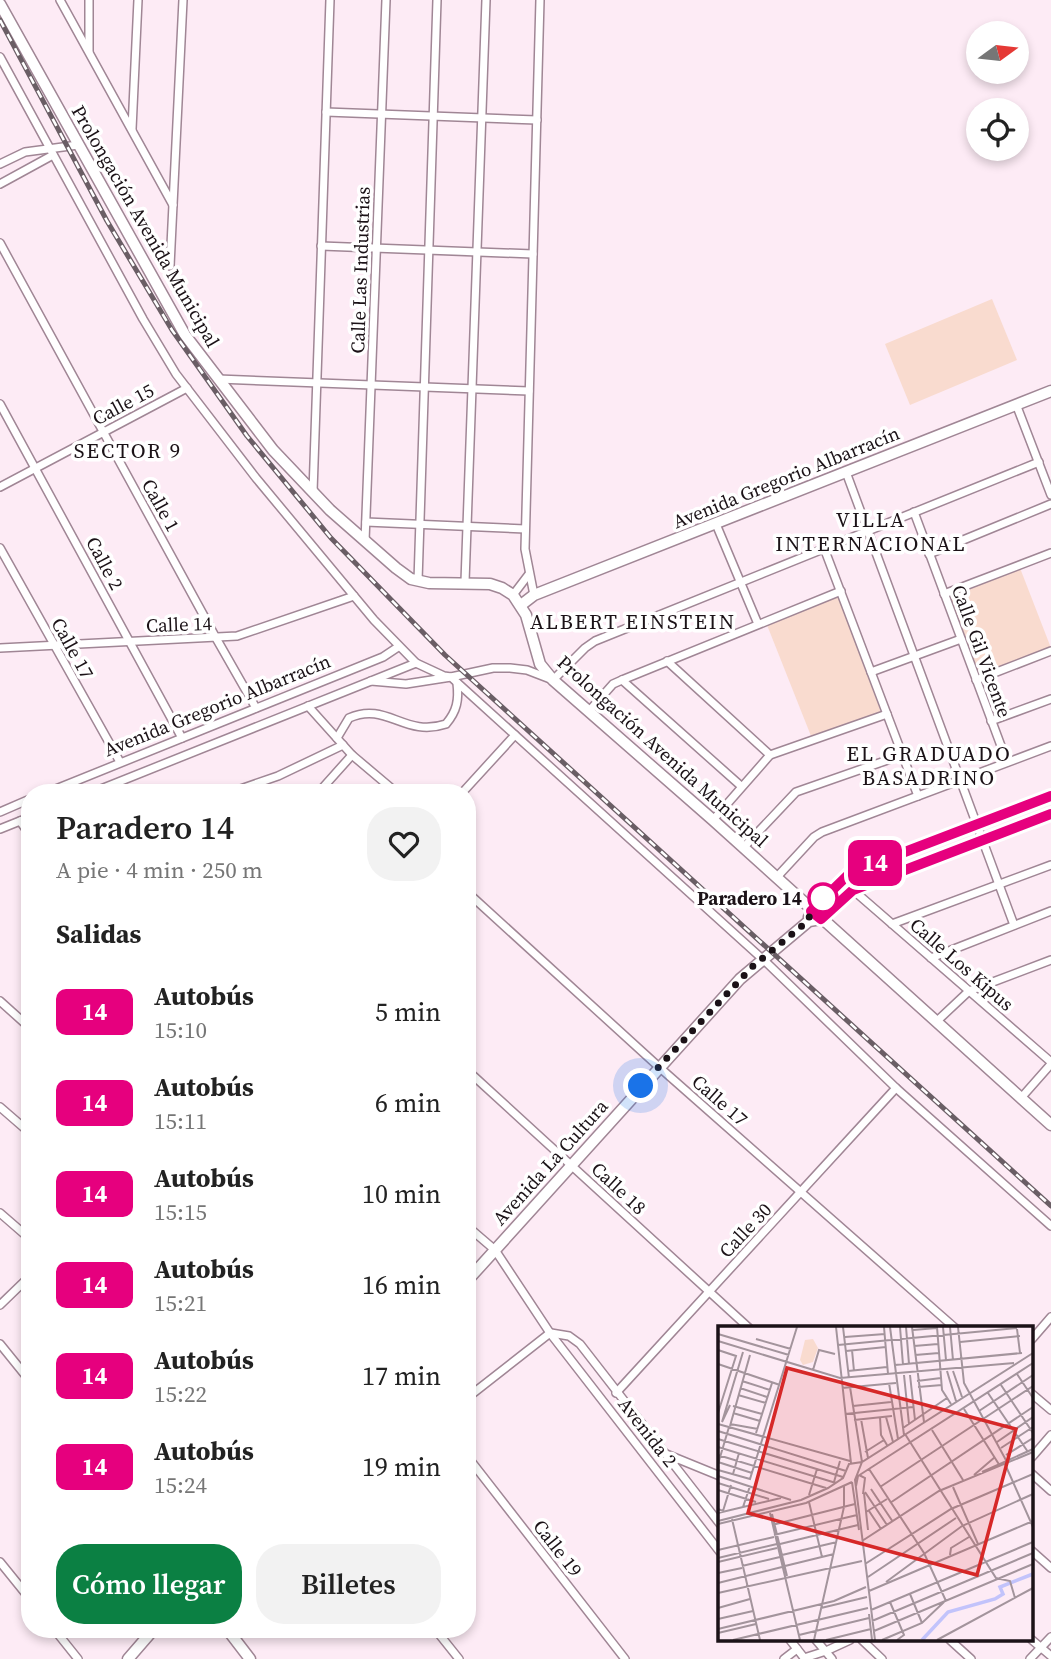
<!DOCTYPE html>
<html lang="es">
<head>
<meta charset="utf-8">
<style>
	body { margin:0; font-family:"Source Serif 4",serif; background:#f2f2f2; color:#222; height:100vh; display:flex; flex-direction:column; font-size:26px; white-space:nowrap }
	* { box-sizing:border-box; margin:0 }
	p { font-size:23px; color:#767676 }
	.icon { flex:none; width:38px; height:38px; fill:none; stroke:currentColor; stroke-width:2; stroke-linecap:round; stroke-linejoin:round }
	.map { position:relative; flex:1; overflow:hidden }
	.drawer { position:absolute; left:21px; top:784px; width:455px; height:854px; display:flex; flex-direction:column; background:#fff; border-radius:28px; box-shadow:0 4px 10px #0003 }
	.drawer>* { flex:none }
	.badge { padding:0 14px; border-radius:10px; font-size:24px; line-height:46px }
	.needle { width:46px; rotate:75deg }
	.tools { position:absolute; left:966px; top:21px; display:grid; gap:14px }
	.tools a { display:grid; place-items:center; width:63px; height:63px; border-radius:50%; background:#fff; box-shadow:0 4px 10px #0003; font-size:35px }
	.you { position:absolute; width:35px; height:35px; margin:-18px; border:5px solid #fff; border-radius:50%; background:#1a73e8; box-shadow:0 0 0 10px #1a73e833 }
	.map>.badge { position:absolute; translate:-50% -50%; box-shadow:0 0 0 4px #fff }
	h2 { padding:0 35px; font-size:26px; line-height:63px }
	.round { display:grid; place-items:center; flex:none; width:74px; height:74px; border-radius:28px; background:#f2f2f2 }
	.headline { display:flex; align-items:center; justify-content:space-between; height:119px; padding:0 35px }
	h1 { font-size:33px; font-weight:600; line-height:52px }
	.primary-button { display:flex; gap:14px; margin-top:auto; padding:14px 35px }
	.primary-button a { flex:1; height:80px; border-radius:28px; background:#0b8043; color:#fff; font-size:28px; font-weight:600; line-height:80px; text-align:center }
	.primary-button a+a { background:#f2f2f2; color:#222 }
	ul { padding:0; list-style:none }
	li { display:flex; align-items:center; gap:21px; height:91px; padding:0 35px }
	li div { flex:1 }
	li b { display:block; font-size:26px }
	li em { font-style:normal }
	li .badge { min-width:77px; font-weight:700; text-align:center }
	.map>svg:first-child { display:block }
	.green { fill:#f9dbcf }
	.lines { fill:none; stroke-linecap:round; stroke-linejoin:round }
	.street-casing { stroke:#a08695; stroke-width:10 }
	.secondary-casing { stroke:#a08695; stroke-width:13 }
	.street { stroke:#fff; stroke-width:7 }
	.secondary { stroke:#fff; stroke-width:10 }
	.rail-casing { stroke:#6a5e65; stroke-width:5 }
	.rail { stroke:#fff; stroke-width:2.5; stroke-dasharray:8; stroke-linecap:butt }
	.line-casing { stroke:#fff; stroke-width:16 }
	.line { stroke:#e6007e; stroke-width:10 }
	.walk { stroke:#1b1217; stroke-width:7; stroke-dasharray:0 12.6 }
	.stop-dot { fill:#fff; stroke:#e6007e; stroke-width:3.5 }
	.labels { text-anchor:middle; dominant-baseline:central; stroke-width:7; stroke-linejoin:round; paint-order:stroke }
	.street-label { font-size:19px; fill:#1b1217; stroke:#fff }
	.stop-label { font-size:19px; font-weight:bold; fill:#1b1217; stroke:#fff; text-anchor:end }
	.neighbourhood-label { font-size:21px; letter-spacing:2px; fill:#1b1217; stroke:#fff }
	.inset-river { fill:none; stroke:#c2c3fb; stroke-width:3.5 }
	.inset-road { fill:none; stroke:#a3949c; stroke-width:2 }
	.view { fill:#d62828; fill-opacity:0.15; stroke:#d62828; stroke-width:3.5 }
	.inset-edge { fill:none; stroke:#1b1217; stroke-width:3.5 }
</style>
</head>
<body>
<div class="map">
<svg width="1051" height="1659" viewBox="0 0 1051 1659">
	<rect width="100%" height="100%" fill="#fdebf5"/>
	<g class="green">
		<path d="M992 299 1017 360 910 405 885 344Z"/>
		<path d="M1020 568 1051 648 978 676 949 596Z"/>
		<path d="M838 596 881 712 811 736 767 625Z"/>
	</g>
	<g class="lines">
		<g class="street-casing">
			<g id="street">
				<path d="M60 0 173 205"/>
				<path d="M89 51V0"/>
				<path d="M0 57 143 319 176 374 256 478 374 620 416 663 444 676 451 677 493 668H510L527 670 553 680 585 648 595 641 1039 462"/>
				<path d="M326 112 537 120"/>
				<path d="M132 129 138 0"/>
				<path d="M0 164 25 152 78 145"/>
				<path d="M0 184 53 155"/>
				<path d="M0 243 216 638 256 708"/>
				<path d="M321 246 533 254"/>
				<path d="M170 266 183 0"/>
				<path d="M218 379 529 391"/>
				<path d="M0 404 182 738"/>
				<path d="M1016 404 1051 495"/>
				<path d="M846 472 1014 925"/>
				<path d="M0 487 187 388"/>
				<path d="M313 492 330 0"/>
				<path d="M914 512 1007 762"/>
				<path d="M366 522 525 529"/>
				<path d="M716 524 758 624"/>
				<path d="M365 541 386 0"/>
				<path d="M0 548 120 762"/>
				<path d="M824 548 918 796"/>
				<path d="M929 554 1051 504"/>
				<path d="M418 581 437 0"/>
				<path d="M465 582 486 0"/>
				<path d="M944 594 1051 553"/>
				<path d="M513 595 529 574"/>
				<path d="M534 595 525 549 540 0"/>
				<path d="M0 648 237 636 354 596"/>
				<path d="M667 661 770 755"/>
				<path d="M871 672 961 639"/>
				<path d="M622 680 741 786"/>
				<path d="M976 680 1051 651"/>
				<path d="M371 681 406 684 451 677 768 964 896 1088 1051 1226"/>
				<path d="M308 706 352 755 397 793"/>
				<path d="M589 711 613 684 622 680 841 591"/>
				<path d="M991 721 1051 699"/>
				<path d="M337 738 349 718C387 701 404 738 446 724 457 711 459 700 457 683"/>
				<path d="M46 793 383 657 398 647"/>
				<path d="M91 793 416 663"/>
				<path d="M229 793 278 776 343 745"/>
				<path d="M318 793 352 755"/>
				<path d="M462 793 515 735"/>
				<path d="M0 812 30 799"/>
				<path d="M713 820 770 755 887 714"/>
				<path d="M20 821 30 835"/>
				<path d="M0 829 30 817"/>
				<path d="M743 848 796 792 902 755"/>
				<path d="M776 878 814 837 822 832 1051 746"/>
				<path d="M853 890 1051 1062"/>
				<path d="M467 892 659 1067 955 1328"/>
				<path d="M892 924 1051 865"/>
				<path d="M931 958 1051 911"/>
				<path d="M0 1001 30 1028"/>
				<path d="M936 1022 969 991 1051 960"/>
				<path d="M467 1070 749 1328"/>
				<path d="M1021 1098 1051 1064"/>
				<path d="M0 1107 30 1133"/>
				<path d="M0 1213 30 1239"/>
				<path d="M467 1226 495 1250 550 1333 720 1552"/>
				<path d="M0 1305 30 1276"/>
				<path d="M551 1333 569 1336 580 1344 720 1524"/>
				<path d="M1032 1339 1051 1317"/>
				<path d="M0 1344 30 1381"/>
				<path d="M616 1393 896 1088"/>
				<path d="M1032 1394 1051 1410"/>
				<path d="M467 1398 550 1333"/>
				<path d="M666 1454 720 1476"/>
				<path d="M467 1456 625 1659"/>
				<path d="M1032 1457 1051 1435"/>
				<path d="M1032 1474 1051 1491"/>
				<path d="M1032 1551 1051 1568"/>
				<path d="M0 1562 30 1599"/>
				<path d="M54 1629 78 1659"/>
				<path d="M435 1629 459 1659"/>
				<path d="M790 1640 805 1659"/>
				<path d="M816 1640 832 1659"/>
				<path d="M862 1640 882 1659"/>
				<path d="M950 1640 971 1659"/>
				<path d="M1032 1640 1051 1656"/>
				<path d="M804 1658 826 1651 850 1640"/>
				<path d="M784 1659 797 1649"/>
				<path d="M1030 1659 1051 1637"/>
			</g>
		</g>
		<g class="secondary-casing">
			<g id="secondary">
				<path d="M0 4 185 335 273 450 330 510 396 568 411 579 429 583 490 584 502 588 513 595 526 615 540 664 553 680 713 820 1051 1125"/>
				<path d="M521 605 534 595 1051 391"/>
				<path d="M809 917 811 911 850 873 1051 796"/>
				<path d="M467 1281 740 979 809 921 821 919 853 890 1051 814"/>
				<path d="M227 1629 250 1659"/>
				<path d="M128 1659 154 1629"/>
			</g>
		</g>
		<use href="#street" class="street"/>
		<use href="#secondary" class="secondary"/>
		<g class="rail-casing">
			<path id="rail" d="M0 20 107 221 172 330 247 436 331 538 445 655 1051 1206"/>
		</g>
		<use href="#rail" class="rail"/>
	</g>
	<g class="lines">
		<g class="line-casing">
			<path id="line" d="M1051 796 850 873 811 911 821 919 853 890 1051 814"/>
		</g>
		<use href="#line" class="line"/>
		<path class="walk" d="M641 1086 752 967 808 921 811 911 827 895 823 898"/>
	</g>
	<circle class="stop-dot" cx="823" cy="898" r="14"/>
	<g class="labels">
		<g class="street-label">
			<text transform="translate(146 226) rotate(60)">Prolongación Avenida Municipal</text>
			<text transform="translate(360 270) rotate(-88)">Calle Las Industrias</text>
			<text transform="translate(123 404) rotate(-28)">Calle 15</text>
			<text transform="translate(786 477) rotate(-22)">Avenida Gregorio Albarracín</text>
			<text transform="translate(161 505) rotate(61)">Calle 1</text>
			<text transform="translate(105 563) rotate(62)">Calle 2</text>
			<text transform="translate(179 624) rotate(-2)">Calle 14</text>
			<text transform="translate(73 648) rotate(61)">Calle 17</text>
			<text transform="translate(982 651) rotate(70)">Calle Gil Vicente</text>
			<text transform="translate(217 705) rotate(-22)">Avenida Gregorio Albarracín</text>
			<text transform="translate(663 751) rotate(42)">Prolongación Avenida Municipal</text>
			<text transform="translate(962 964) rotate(41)">Calle Los Kipus</text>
			<text transform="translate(720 1100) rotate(41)">Calle 17</text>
			<text transform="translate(550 1162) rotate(-48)">Avenida La Cultura</text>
			<text transform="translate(619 1188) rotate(43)">Calle 18</text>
			<text transform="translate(745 1230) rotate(-47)">Calle 30</text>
			<text transform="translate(648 1432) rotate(52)">Avenida 2</text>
			<text transform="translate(558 1548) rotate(52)">Calle 19</text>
		</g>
		<g class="stop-label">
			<text x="802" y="898">Paradero 14</text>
		</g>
		<g class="neighbourhood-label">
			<text x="128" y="450">SECTOR 9</text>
			<text x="871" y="519">VILLA<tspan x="871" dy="24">INTERNACIONAL</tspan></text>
			<text x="633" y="621">ALBERT EINSTEIN</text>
			<text x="929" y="753">EL GRADUADO<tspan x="929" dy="24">BASADRINO</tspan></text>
		</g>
	</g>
	<g transform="translate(718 1326)">
		<rect width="315" height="315" fill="#fdebf5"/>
		<path d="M95 13 100 22 95 36 85 39 82 34 87 14Z" fill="#f9dbcf"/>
		<path class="inset-river" d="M204 314 230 286 277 273 285 268 282 261 315 248"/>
		<path class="inset-road" d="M118 1 133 137M125 1 131 52M166 1 170 48M172 1 186 109M182 1 185 39M188 1 191 38M194 1 206 96M219 1 224 64 233 78M225 1 228 34M232 1 235 34M240 1 246 57 289 136M299 3 302 27M195 4 219 2M0 8 71 29M127 11 167 8M38 13 73 23M0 15 122 52 296 37M242 16 302 10M120 19 299 2M196 20 220 18M0 24 18 30 0 87M134 24 136 45M128 25 168 21M197 29 221 27M0 38 62 59M177 39 304 27M95 44 101 24 117 28M130 45 169 41M229 45 238 75M235 45 244 71M299 48 315 72M186 49 191 98M192 49 197 94M24 55 52 64M199 55 223 52M171 57 180 113M283 59 315 107M132 61 144 136 137 154 157 314M200 61 224 59M22 62 49 71M124 62 178 57M270 67 310 126M20 69 48 77M12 79 4 96 25 26M15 80 44 88M135 80 173 76M246 83 282 140M261 85 315 49M15 87 42 95M127 88 195 81M162 91 163 109 169 119M168 91 175 116M143 93 150 132M136 94 174 90M0 98 132 135M12 98 40 103M12 100 32 29M185 102 229 72M214 104 245 154M0 105 128 145M38 107 54 57M187 108 278 252 292 255 297 272M0 113 125 151M279 116 315 91M0 121 118 157M283 122 315 101M147 126 166 114M0 129 108 162M288 129 315 112M0 136 34 147M0 138 11 101M287 138 315 201M151 143 206 227 228 275M0 144 32 153 79 1M264 146 315 123M15 148 21 127M141 149 147 152 145 168M256 149 277 131M0 150 73 174M116 156 122 135M134 156 141 204M0 157 51 173M138 160 140 150 315 37M162 161 315 60M235 161 260 218M153 163 175 196M0 164 38 176M147 166 169 199M146 167 150 204M91 169 99 143M91 176 104 231M172 177 315 81M25 181 32 160M0 183 5 185 13 159M151 185 163 203M148 186 169 173M0 187 63 172M52 187 82 314M54 188 69 250M14 193 42 314M0 195 83 174 110 162 125 152 131 138 144 136 315 27M0 198 88 177 134 156M54 199 137 178M56 209 139 189M144 215 221 165 315 126M62 218 140 199M0 224 56 211M64 229 119 216M232 229 233 222 251 211M0 232 59 218M0 236 59 222M147 238 233 183 315 148M24 240 62 231M67 240 116 228M0 247 24 242M150 251 238 192M168 256 244 200 315 168M0 257 64 241M151 265 315 195M0 267 144 235M192 268 204 297M172 276 186 309 179 314M0 282 32 273M103 282 149 271M153 284 315 216M151 288 154 314M0 293 35 285M154 295 315 227M0 303 116 275 148 261M156 305 315 238M0 307 38 298M81 309 151 292M15 314 150 282M96 314 126 181V160M108 314 153 303M164 314 204 297 226 276M219 314 315 262"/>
		<path class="view" d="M69 42 298 103 259 249 30 187Z"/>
		<rect width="315" height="315" class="inset-edge"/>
	</g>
</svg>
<div class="tools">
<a><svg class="needle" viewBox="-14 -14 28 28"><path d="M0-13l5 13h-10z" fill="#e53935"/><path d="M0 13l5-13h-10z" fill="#767676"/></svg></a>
<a><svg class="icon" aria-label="locate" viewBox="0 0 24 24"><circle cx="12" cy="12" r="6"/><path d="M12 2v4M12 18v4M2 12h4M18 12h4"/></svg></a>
</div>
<div class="you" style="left:641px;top:1086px"></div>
<b class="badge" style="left:875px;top:863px;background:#e6007e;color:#fff">14</b>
<section class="drawer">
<div class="headline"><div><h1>Paradero 14</h1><p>A pie · 4 min · 250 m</p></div><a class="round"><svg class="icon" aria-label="heart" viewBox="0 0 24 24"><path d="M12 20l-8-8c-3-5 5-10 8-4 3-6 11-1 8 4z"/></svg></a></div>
<h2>Salidas</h2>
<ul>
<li><span class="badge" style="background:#e6007e;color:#fff">14</span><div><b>Autobús</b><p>15:10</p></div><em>5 min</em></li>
<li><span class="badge" style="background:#e6007e;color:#fff">14</span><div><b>Autobús</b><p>15:11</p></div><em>6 min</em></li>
<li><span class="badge" style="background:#e6007e;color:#fff">14</span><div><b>Autobús</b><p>15:15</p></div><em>10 min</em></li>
<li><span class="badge" style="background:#e6007e;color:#fff">14</span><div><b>Autobús</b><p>15:21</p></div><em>16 min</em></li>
<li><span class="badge" style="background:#e6007e;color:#fff">14</span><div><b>Autobús</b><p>15:22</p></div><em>17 min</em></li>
<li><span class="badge" style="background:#e6007e;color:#fff">14</span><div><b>Autobús</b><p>15:24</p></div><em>19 min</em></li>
</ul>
<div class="primary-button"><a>Cómo llegar</a><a>Billetes</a></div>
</section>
</div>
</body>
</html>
